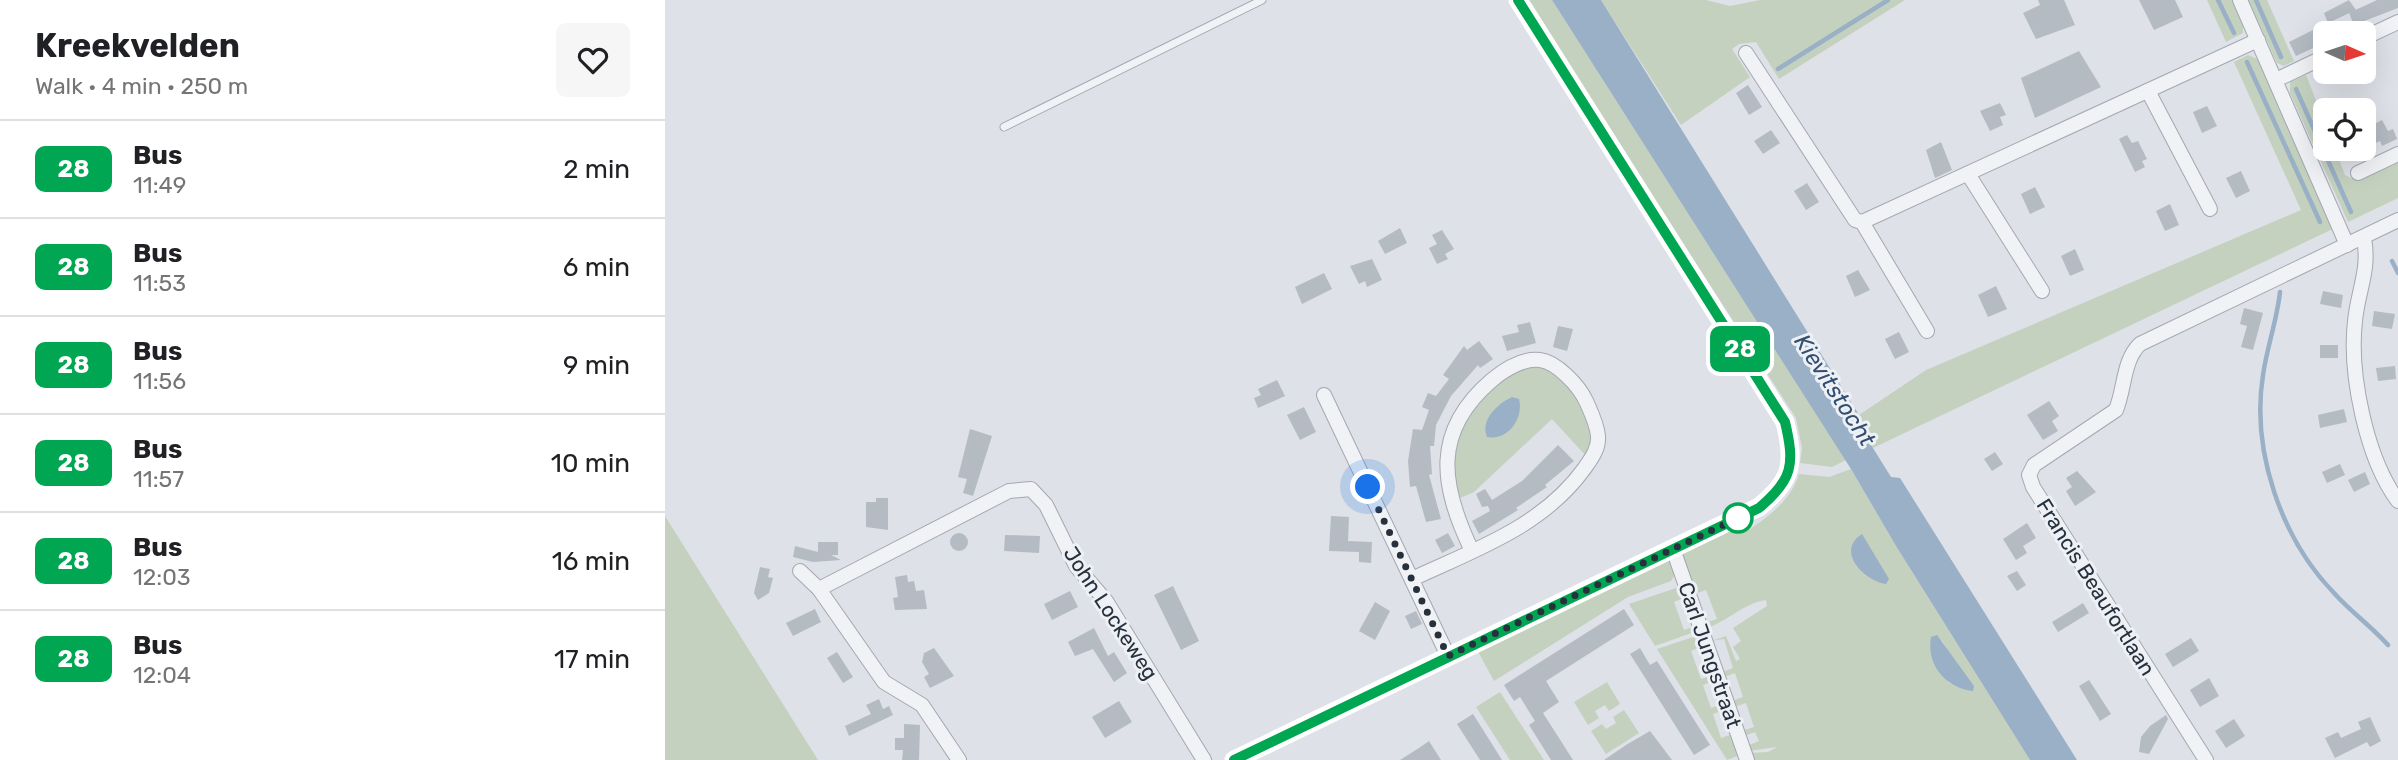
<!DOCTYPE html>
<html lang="en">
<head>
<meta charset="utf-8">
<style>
	body { margin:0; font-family:Rubik,sans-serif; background:#f6f6f6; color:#202124; height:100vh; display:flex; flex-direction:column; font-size:26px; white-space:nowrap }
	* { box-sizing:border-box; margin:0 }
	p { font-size:23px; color:#757577 }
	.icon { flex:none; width:38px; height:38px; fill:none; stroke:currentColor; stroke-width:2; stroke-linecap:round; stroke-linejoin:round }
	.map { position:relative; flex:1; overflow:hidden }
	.sheet { display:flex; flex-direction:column; background:#fff; width:665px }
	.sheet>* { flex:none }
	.badge { padding:0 14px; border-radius:10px; font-size:24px; line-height:46px }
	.needle { width:46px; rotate:93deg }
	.fabs { position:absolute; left:1648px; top:21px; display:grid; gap:14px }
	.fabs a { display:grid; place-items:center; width:63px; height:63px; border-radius:10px; background:#fff; box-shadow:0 7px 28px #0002; font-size:35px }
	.you { position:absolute; width:35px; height:35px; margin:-18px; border:5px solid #fff; border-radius:50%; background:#1a73e8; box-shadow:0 0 0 10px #1a73e833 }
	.map>.badge { position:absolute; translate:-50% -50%; box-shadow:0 0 0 4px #fff }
	.round { display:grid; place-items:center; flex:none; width:74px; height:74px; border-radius:10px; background:#f6f6f6 }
	.head { display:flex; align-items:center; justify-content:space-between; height:119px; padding:0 35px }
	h1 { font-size:33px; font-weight:700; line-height:52px }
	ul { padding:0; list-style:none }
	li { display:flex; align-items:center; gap:21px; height:98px; padding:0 35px; border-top:2px solid #e0e0e0 }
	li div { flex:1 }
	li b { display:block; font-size:26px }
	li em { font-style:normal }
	li .badge { min-width:77px; font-weight:700; text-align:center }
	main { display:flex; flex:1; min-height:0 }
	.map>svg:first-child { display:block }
	.green { fill:#c4d1bf; fill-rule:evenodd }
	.water { fill:#99b0c6 }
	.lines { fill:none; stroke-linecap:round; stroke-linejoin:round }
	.stream { stroke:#99b0c6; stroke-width:4.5 }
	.building { fill:#b5bbc3 }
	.lane-casing { stroke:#a3a8b1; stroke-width:9 }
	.street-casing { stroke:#a3a8b1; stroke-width:16 }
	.lane { stroke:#f0f2f5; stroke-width:7 }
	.street { stroke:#f0f2f5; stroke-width:14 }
	.secondary { stroke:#fff; stroke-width:19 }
	.line-casing { stroke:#fff; stroke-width:16 }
	.line { stroke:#00a651; stroke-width:10 }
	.walk { stroke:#27303d; stroke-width:7; stroke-dasharray:0 12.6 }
	.stop-dot { fill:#fff; stroke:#00a651; stroke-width:3.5 }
	.labels { text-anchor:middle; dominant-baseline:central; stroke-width:6; stroke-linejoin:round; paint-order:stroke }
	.street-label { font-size:21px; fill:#27303d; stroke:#edf0f5 }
	.water-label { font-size:23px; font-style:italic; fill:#334f70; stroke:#edf0f5 }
</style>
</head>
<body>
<main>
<section class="sheet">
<div class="head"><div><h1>Kreekvelden</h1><p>Walk · 4 min · 250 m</p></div><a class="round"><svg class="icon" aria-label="heart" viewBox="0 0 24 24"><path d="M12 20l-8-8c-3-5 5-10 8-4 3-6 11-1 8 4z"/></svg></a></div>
<ul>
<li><span class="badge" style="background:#00a651;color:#fff">28</span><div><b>Bus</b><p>11:49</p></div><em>2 min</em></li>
<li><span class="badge" style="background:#00a651;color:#fff">28</span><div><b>Bus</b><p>11:53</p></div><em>6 min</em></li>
<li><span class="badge" style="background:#00a651;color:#fff">28</span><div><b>Bus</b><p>11:56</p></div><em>9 min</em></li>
<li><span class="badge" style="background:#00a651;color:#fff">28</span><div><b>Bus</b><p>11:57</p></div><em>10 min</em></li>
<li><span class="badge" style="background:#00a651;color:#fff">28</span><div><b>Bus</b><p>12:03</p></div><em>16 min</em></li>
<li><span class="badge" style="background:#00a651;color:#fff">28</span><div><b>Bus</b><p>12:04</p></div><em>17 min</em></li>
</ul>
</section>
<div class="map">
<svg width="1733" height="760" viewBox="0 0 1733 760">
	<rect width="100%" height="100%" fill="#dee1e7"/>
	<g class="green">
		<path d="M861 0H887L1181 460 1167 467 1135 463 1137 448 1131 418Z"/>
		<path d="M936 0H1041L1065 6 1095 0H1240L1114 79 1091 42 1074 44 1067 49 1085 77 1016 125Z"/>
		<path d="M1542 0H1568L1578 22V33L1561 42Z"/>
		<path d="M1583 0H1602L1629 61 1619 66 1612 63Z"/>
		<path d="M1583 55 1595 60 1672 227 1208 448 1193 424 1194 415 1261 370 1636 210 1569 62Z"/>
		<path d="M1641 75 1661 126V149H1670L1680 175 1690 180 1733 162V198L1683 222 1625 93V82Z"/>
		<path d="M861 365H881L900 380 921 411 927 437 922 457 887 419 809 492 790 500C789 486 785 470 787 455 790 413 826 384 861 365Z"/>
		<path d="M1186 469 1231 546 1365 760H1087L1085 753 1103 752 1112 747 1084 751 1082 746 1094 741 1090 732 1079 736 1077 731 1089 727 1081 703 1069 707 1067 701 1078 697 1070 673 1059 677 1057 672 1068 668 1059 639 1046 641 1061 636 1071 661 1075 659 1068 647 1076 641 1068 628 1102 606 1101 600C1079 603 1063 621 1042 628L1040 623 1052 619 1041 590 1030 594 1014 549 1073 521 1079 533C1102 518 1125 502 1134 474L1164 477ZM1276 639 1293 668 1309 686 1284 683Z"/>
		<path d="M0 516 153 760H0Z"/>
		<path d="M1005 553 1011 573 1006 581 963 597 829 681 810 646Z"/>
		<path d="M1017 586 1021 597 1009 602 1019 630 1031 626 1032 631 990 646 964 604Z"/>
		<path d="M1034 635 1038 646 1026 651 1036 679 1048 675 1049 681 1038 685 1046 708 1058 704 1059 710 1048 714 1056 738 1068 734 1075 755 1062 760 992 649Z"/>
		<path d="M942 682 955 704 944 711 940 705 930 711 934 718 923 725 909 702Z"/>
		<path d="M835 692 879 760H845L811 707Z"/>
		<path d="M959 710 974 733 941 754 926 731 937 724 941 729 951 723 948 717Z"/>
	</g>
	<g class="water">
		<path d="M887 0H936L1194 415 1193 424 1226 477 1235 478 1412 760H1365L1231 546 1186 469Z"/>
		<path d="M847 397 854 399C859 418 843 441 822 437 815 420 832 404 847 397Z"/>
		<path d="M1197 534 1224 579 1221 584C1199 581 1170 551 1197 534Z"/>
		<path d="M1272 635 1309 686 1308 691C1280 688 1261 664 1266 637Z"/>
	</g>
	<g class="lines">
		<g class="stream">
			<path d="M1553 0 1569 33"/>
			<path d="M1591 0 1616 57"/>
			<path d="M1582 62 1655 222"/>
			<path d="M1113 69 1223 0"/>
			<path d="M1631 89 1686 212"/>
			<path d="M1727 261 1733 273"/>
			<path d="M1615 292C1612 320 1602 347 1598 375 1586 451 1616 538 1669 593 1686 612 1706 626 1723 645"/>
		</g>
	</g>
	<g class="building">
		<path d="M1373 0H1399L1410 25 1371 39 1358 13 1375 5Z"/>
		<path d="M1474 0H1510L1518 17 1489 30Z"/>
		<path d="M1684 0 1691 10 1663 23 1659 13Z"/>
		<path d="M1712 0H1733V8L1689 25 1684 13Z"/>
		<path d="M1656 26 1661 42 1631 56 1624 42Z"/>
		<path d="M1414 51 1436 87 1370 118 1356 78Z"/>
		<path d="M1083 85 1097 107 1084 115 1071 93Z"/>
		<path d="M1335 103 1341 115 1335 117 1338 125 1325 131 1315 111Z"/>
		<path d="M1542 106 1552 126 1537 133 1528 112Z"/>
		<path d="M1717 120 1723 131 1728 129 1732 139 1717 146 1715 141 1699 148V129Z"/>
		<path d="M1106 130 1115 143 1098 154 1089 141Z"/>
		<path d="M1462 135 1467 143 1473 141 1482 159 1477 161 1480 167 1470 172 1454 139Z"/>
		<path d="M1276 142 1287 170 1270 178 1261 150Z"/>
		<path d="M1576 171 1585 191 1571 198 1561 178Z"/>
		<path d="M1142 183 1154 202 1141 210 1129 191Z"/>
		<path d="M1370 187 1380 207 1365 214 1356 194Z"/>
		<path d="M1505 204 1514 225 1500 231 1491 211Z"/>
		<path d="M735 228 742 243 720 254 713 241Z"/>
		<path d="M777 230 789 249 780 254 783 259 772 264 764 248 772 244 767 235Z"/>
		<path d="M1410 249 1419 270 1405 276 1396 256Z"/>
		<path d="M707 259 717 280 702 287 700 281 694 284 685 266Z"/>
		<path d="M1193 270 1205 290 1190 297 1181 276Z"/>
		<path d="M659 273 667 289 637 304 630 287Z"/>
		<path d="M1331 286 1342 309 1323 317 1313 295Z"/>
		<path d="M1658 291 1678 295 1676 308 1655 304Z"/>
		<path d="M1579 308 1598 313 1588 350 1576 347 1582 326 1575 324Z"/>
		<path d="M1709 311 1730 314 1727 329 1707 326Z"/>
		<path d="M865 322 871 343 842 351 837 336 854 332 852 325Z"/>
		<path d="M893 326 908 329 902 351 888 347Z"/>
		<path d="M1234 332 1244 352 1230 359 1220 339Z"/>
		<path d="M814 341 828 359 815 368 813 365 786 396 771 425 769 446H765L767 474 764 475 776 519 761 522 751 486 745 487 743 461 748 429 757 430 764 410 757 407 763 393 771 396 784 379 778 375 799 346 802 350Z"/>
		<rect x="1655" y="345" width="18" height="13"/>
		<path d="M1730 366 1731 379 1713 381 1711 368Z"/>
		<path d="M612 380 620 396 593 408 589 398 596 395 593 389Z"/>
		<path d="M1384 401 1394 416 1387 421 1393 431 1378 440 1362 415Z"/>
		<path d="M639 407 651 432 635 440 622 415Z"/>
		<path d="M1679 409 1682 422 1655 428 1653 415Z"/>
		<path d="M305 429 327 436 308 496 298 493 302 479 293 477Z"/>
		<path d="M893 445 909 461 880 485 882 487 851 508 853 510 814 534 807 521 825 511 823 506 817 507 811 494 820 489 827 500 857 481Z"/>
		<path d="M1330 452 1338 464 1327 471 1319 459Z"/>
		<path d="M1675 464 1680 475 1662 483 1657 472Z"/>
		<path d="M1412 471 1431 492 1410 506 1401 491 1407 487 1401 478Z"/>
		<path d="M1700 472 1705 484 1689 492 1683 480Z"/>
		<path d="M211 498H223V530L201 527V502H211Z"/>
		<path d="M666 516 684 517 683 541 707 542 706 563 694 562V552L664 551Z"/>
		<path d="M1362 523 1371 538 1358 546 1362 553 1351 560 1338 539Z"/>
		<path d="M783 533 790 546 777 553 770 540Z"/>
		<circle cx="294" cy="542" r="9"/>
		<path d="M340 535 375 536 374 553 339 551Z"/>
		<path d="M153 542H173V555H166L176 560 148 562 128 557 130 546 153 552Z"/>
		<path d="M95 567 105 569 103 577 108 578 104 593 93 600 89 593Z"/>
		<path d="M1352 571 1361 585 1352 591 1342 576Z"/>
		<path d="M242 575 243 582 249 581 251 591 259 590 262 609 230 610 228 598 233 597 230 577Z"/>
		<path d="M508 586 534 641 516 650 489 595Z"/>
		<path d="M405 591 413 607 387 620 379 604Z"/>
		<path d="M710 602 725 611 710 640 694 631Z"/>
		<path d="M1418 603 1424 613 1393 632 1387 622Z"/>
		<path d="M150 609 156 622 128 636 121 623Z"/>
		<path d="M959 609 969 625 881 681 894 702 878 713 908 760H886L864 725 870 721 855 697 849 701 839 685Z"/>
		<path d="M751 611 757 624 746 629 740 616Z"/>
		<path d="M429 628 443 656 449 652 462 673 449 682 428 649 410 656 403 642Z"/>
		<path d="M1526 638 1534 651 1508 667 1500 654Z"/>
		<path d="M269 648 289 676 265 688 259 677 264 674 257 662 259 653Z"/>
		<path d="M975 648 985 665 992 661 1045 745 1029 755 965 654Z"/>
		<path d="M172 652 188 677 178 683 162 658Z"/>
		<path d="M1544 678 1554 696 1535 707 1525 690Z"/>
		<path d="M1424 680 1446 714 1435 721 1414 686Z"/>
		<path d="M214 699 218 709 224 706 228 715 184 736 180 726 206 714 201 705Z"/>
		<path d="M454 701 467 722 440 738 427 717Z"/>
		<path d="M808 714 820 733 837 760H815L792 724Z"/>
		<path d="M1501 715 1503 719 1484 754 1474 752 1476 737 1485 726Z"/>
		<path d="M1705 717 1716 741 1705 747 1702 742 1670 758 1660 738 1673 732 1676 738 1696 729 1693 722Z"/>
		<path d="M1569 719 1580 736 1561 748 1550 731Z"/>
		<path d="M239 724 255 725 254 760H237L238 750H230V738H239Z"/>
		<path d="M985 731 1007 760H939L961 745Z"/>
		<path d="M764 741 776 760H735L754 748Z"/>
	</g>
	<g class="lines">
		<g class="lane-casing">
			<path id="lane" d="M339 127 597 0"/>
		</g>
		<g class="street-casing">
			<g id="street">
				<path d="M1575 0 1682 245"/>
				<path d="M1699 38 1733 22"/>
				<path d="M1081 53 1190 220 1197 222 1593 40"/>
				<path d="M1611 80 1661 56"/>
				<path d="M1483 91 1545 209"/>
				<path d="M1693 173 1733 154"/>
				<path d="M1303 174 1377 291"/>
				<path d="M1197 222 1262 331"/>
				<path d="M1699 238C1705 270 1693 290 1690 321 1684 373 1701 458 1733 501"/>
				<path d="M659 395 783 656"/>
				<path d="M1008 549 1082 760"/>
				<path d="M135 571 154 589 219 682 257 705 294 760"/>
				<path d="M747 579C809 550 877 527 919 469 926 459 934 449 933 436 932 424 926 412 921 401 914 386 892 362 875 360 858 358 839 370 827 380 766 432 776 486 807 551"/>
				<path d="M154 589 344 491 366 489 381 505 411 566 441 601 539 760"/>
				<path d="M1541 760 1368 487 1364 475 1369 465 1451 410C1460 388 1458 360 1475 344L1733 220"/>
			</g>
		</g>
		<use href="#lane" class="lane"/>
		<use href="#street" class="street"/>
		<path class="secondary" d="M569 760 1094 507C1128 480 1130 463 1120 422L853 0"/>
	</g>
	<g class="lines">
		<g class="line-casing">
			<path id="line" d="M569 760 1094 508C1128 480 1130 464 1120 422L853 0"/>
		</g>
		<use href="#line" class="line"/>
		<path class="walk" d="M703 487 783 656 1073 518"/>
	</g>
	<circle class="stop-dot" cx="1073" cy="518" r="14"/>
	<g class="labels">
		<g class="street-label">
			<text transform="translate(1431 587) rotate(58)">Francis Beaufortlaan</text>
			<text transform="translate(446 613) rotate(57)">John Lockeweg</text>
			<text transform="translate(1045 655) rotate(71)">Carl Jungstraat</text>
		</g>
		<g class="water-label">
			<text transform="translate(1170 390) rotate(57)">Kievitstocht</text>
		</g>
	</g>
</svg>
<div class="fabs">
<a><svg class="needle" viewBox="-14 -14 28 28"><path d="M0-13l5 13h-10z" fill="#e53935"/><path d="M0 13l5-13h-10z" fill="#757577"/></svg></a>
<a><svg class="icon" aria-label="locate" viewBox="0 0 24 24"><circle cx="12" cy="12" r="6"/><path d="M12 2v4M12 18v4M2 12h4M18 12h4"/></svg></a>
</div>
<div class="you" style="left:703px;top:487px"></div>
<b class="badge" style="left:1075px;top:349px;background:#00a651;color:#fff">28</b>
</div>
</main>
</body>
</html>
